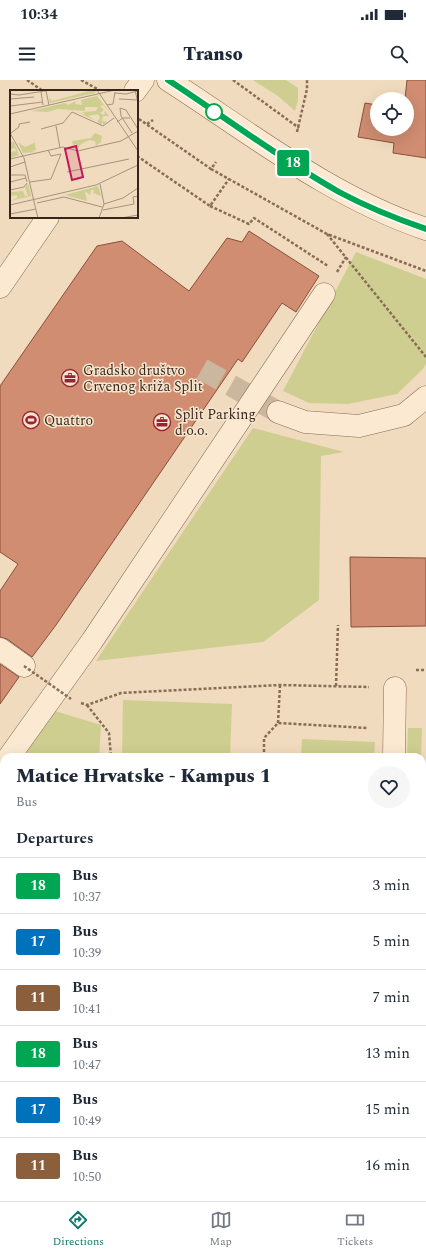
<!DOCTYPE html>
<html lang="en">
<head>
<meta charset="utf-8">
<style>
	body { margin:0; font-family:Spectral,serif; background:#f6f6f7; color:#1f2937; height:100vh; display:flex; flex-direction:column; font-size:15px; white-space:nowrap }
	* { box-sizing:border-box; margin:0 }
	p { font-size:13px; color:#747a83 }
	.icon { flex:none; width:22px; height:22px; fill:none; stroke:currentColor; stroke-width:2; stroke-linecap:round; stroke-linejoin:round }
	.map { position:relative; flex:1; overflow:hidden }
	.details { position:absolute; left:0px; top:673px; width:426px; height:448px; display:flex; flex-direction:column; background:#fff; border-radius:12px 12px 0 0; box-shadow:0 4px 16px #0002 }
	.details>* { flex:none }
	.badge { padding:0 8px; border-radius:3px; font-size:14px; line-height:26px }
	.buttons { position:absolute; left:370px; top:12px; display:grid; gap:8px }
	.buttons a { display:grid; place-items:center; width:44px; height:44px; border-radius:50%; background:#fff; box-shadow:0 4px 16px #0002; font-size:20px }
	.map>.badge { position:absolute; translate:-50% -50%; box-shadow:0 0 0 2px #fff }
	h2 { padding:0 16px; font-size:15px; line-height:36px }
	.round { display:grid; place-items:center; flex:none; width:42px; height:42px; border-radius:21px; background:#f6f6f7 }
	.overview { display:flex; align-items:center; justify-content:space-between; height:68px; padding:0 16px }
	h1 { font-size:19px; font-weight:800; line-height:30px }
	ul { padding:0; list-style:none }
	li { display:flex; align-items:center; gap:12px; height:56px; padding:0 16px; border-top:1px solid #e0e1e3 }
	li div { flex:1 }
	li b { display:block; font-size:15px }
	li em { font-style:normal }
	li .badge { min-width:44px; font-weight:700; text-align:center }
	.status { display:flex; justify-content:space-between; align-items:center; height:28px; padding:0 20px; background:#fff; direction:ltr }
	.status svg { height:11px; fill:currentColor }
	header { display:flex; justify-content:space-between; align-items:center; height:52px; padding:0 16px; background:#fff; font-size:18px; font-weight:800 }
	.menu { display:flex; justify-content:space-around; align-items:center; height:56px; border-top:1px solid #e0e1e3; background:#fff; font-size:11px; color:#747a83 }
	.menu a { display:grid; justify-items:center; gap:2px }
	.menu .selected { color:#0f766e }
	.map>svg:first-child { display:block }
	.green { fill:#cece91 }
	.building { fill:#d08d71; stroke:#89503a }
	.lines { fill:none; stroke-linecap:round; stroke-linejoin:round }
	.minor-tunnel { stroke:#cbb79d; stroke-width:22; stroke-dasharray:22 11; stroke-linecap:butt }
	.minor-casing { stroke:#896b56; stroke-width:23 }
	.path { stroke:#896b56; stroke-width:2.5; stroke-dasharray:3 2; stroke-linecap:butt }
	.minor { stroke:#fbe9d1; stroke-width:22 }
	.path-bridge { stroke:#896b56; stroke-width:2.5; stroke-dasharray:3 2; stroke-linecap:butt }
	.line-casing { stroke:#fff; stroke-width:9 }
	.line { stroke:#00a651; stroke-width:6 }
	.stop-dot { fill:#fff; stroke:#00a651; stroke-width:2 }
	.labels { text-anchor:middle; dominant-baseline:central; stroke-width:3; stroke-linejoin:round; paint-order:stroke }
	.poi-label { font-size:14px; fill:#38261b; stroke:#f7e6ce; text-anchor:start }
	.inset-road { fill:none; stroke:#a6937d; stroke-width:1 }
	.view { fill:#c2185b; fill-opacity:0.15; stroke:#c2185b; stroke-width:2 }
	.inset-edge { fill:none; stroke:#38261b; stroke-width:2 }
</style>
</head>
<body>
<div class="status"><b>10:34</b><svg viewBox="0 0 49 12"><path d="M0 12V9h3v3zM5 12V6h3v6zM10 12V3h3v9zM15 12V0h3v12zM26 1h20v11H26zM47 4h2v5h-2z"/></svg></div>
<header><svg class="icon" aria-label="menu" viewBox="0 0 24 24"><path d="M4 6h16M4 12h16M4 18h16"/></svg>Transo<svg class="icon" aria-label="search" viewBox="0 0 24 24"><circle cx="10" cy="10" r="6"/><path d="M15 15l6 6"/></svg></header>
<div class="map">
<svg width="426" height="1121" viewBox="0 0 426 1121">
	<rect width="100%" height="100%" fill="#f0dbbe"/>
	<g class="green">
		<path d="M253 0H286L298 8V20L295 31 278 16Z"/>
		<path d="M356 172 426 199V284L423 289 397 314 348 324 309 323 283 311Z"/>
		<path d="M253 348 344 372 321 376 319 520 263 562 96 581Z"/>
		<path d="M123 620 232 624 230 677H122Z"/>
		<path d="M55 631 101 645 99 677H22Z"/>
		<path d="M408 648H422L421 677H407Z"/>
		<path d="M302 659 375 662 374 677H301Z"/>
		<path d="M4 701V806H0V707Z"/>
		<rect x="422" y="732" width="4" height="77"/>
		<rect x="0" y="854" width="4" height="84"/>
	</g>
	<g class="building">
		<path d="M407 0H426V78L393 73 394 63 358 57 365 23 377 25V49H407V19H405Z"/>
		<path d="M249 151 319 196 296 232 282 223 242 282 238 279 56 545 32 577 7 559 0 557V511L18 484 0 472V306L97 166 122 161 189 211 227 158 242 162Z"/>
		<path d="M350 477 426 478V546L351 547Z"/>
		<path d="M0 584 19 597 0 624Z"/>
	</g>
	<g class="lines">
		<path class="minor-tunnel" d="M202 289 278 332"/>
		<g class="minor-casing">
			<g id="minor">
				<path d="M168 0C252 54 331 117 426 149"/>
				<path d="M135 11 143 0"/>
				<path d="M0 207 48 137"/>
				<path d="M278 332 305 342 359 346 404 335 426 317"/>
				<path d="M0 569 24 586"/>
				<path d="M9 677 92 561 324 214"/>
				<path d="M394 677 395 608"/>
				<path d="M0 827H4"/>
				<path d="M422 833H426"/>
				<path d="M382 1121V1117"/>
			</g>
		</g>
		<g class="path">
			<path d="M27 0 43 11"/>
			<path d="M81 0 101 11"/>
			<path d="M233 0 299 48"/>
			<path d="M139 39 211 89 216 82"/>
			<path d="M147 44 153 40"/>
			<path d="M297 52 307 9V0"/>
			<path d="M137 76 210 126 229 99"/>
			<path d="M211 89 327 154 426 191"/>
			<path d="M210 126 249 144 254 138 328 186"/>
			<path d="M327 154 426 277"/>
			<path d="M337 192 346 177"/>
			<path d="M416 590H426"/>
			<path d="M336 606 338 545"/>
			<path d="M81 623 87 625 121 613 280 605 369 607"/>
			<path d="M87 625 109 653 111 677"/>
			<path d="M278 643 280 605"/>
			<path d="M264 677V658L278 643 368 648"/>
			<path d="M58 1121V1120"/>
		</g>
		<use href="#minor" class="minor"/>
		<path class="path-bridge" d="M24 586 71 619"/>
	</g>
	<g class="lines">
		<g class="line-casing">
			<path id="line" d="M168 0C225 37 280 79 339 112 367 127 397 139 426 149"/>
		</g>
		<use href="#line" class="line"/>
	</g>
	<defs>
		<g id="office-ring" transform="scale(0.9)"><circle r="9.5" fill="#f7e6ce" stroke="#9b2232" stroke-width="1.5"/><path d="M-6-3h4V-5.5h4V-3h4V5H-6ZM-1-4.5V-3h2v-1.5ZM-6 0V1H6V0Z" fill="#9b2232"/></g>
		<g id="stadium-ring" transform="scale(0.9)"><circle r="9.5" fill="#f7e6ce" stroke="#9b2232" stroke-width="1.5"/><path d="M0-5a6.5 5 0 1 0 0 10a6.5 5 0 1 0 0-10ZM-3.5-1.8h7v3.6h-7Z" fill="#9b2232"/></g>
	</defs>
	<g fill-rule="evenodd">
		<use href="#office-ring" x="70" y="298"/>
		<use href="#stadium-ring" x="31" y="340"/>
		<use href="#office-ring" x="162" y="342"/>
	</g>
	<circle class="stop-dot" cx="214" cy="32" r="8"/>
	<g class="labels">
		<g class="poi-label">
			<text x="83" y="290">Gradsko društvo<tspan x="83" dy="16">Crvenog križa Split</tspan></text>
			<text x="175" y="334">Split Parking<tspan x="175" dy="16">d.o.o.</tspan></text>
			<text x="44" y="340">Quattro</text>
		</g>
	</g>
	<g transform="translate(10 10)">
		<rect width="128" height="128" fill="#f0dbbe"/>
		<path d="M83 0H86L85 3 40 13 39 7 42 11ZM87 6 100 23 93 15 90 16 94 20 90 23 94 25 95 21 99 26H93L92 31 97 32 93 35V32L91 35 87 32 90 28 88 24 78 26 86 31 67 22 76 25 72 22 86 21 88 17H75V21L48 19 37 22 21 21 55 13 58 15 66 11 65 14 72 15 71 10ZM85 43 92 46 91 52 86 56 85 51 79 50 71 54 68 59 66 54 63 55 62 51 81 48ZM24 50 26 60 22 61 26 62 13 63 8 52 15 57 24 53ZM0 52H4L9 65 0 68V62L6 61 5 58 0 59ZM18 93 21 106 0 111 7 108V105L1 106V102L13 101 15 106H18L15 97ZM88 96 91 106 83 103 84 100H81L80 105 75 101 77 111 55 105Z" fill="#cece91"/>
		<path class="inset-road" d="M87 0 128 61M125 0 128 13M36 1 39 15M31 2 33 15M105 3 116 4 128 1M0 4 9 5 41 0M0 9 24 7M109 9 128 10M97 15 103 14 105 2M0 16 33 12M0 24 105 0M107 32 113 28H120M46 36 50 58M31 39 53 33 62 22 93 36 104 28M0 43 14 68 25 116M1 43 9 37V34L20 32M122 43 111 26 110 18 116 20 128 39M0 69 53 57 68 61 76 59 111 51 128 41M0 77 15 72M57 82 119 69M0 85H15L17 92M0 92 16 88M20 92 41 89 51 64 41 66 38 60M90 94 94 114M0 100 14 97 17 93M27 113 54 107 92 117M94 114 113 108 128 98M0 115 86 95 128 75M25 116 28 128M93 120 124 114 123 107 128 106M0 124 26 119M89 128 94 114M111 128 128 125"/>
		<path class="view" d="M66 56 73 87 62 90 55 59Z"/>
		<rect width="128" height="128" class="inset-edge"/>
	</g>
</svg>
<div class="buttons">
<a><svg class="icon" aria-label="locate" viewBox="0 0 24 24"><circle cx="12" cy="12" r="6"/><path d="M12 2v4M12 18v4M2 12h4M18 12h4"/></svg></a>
</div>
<b class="badge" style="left:293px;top:83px;background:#00a651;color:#fff">18</b>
<section class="details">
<div class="overview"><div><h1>Matice Hrvatske - Kampus 1</h1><p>Bus</p></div><a class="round"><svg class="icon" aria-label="heart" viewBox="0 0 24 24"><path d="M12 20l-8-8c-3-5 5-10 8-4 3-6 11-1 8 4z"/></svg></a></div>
<h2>Departures</h2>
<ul>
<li><span class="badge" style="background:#00a651;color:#fff">18</span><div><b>Bus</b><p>10:37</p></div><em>3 min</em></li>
<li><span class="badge" style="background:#0072bc;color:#fff">17</span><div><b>Bus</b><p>10:39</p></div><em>5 min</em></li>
<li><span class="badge" style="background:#8b5e3c;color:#fff">11</span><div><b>Bus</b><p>10:41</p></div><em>7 min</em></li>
<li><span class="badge" style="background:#00a651;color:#fff">18</span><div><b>Bus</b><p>10:47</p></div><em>13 min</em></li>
<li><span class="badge" style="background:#0072bc;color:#fff">17</span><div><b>Bus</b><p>10:49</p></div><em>15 min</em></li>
<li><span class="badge" style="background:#8b5e3c;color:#fff">11</span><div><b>Bus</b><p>10:50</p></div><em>16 min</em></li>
</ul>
</section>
</div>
<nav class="menu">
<a class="selected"><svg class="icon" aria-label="directions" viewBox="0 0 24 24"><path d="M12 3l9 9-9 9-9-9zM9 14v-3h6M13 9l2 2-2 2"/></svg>Directions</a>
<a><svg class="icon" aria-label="map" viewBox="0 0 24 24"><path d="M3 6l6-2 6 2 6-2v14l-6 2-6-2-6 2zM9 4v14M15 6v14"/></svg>Map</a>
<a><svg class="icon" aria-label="tickets" viewBox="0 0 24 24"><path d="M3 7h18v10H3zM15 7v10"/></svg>Tickets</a>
</nav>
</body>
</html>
